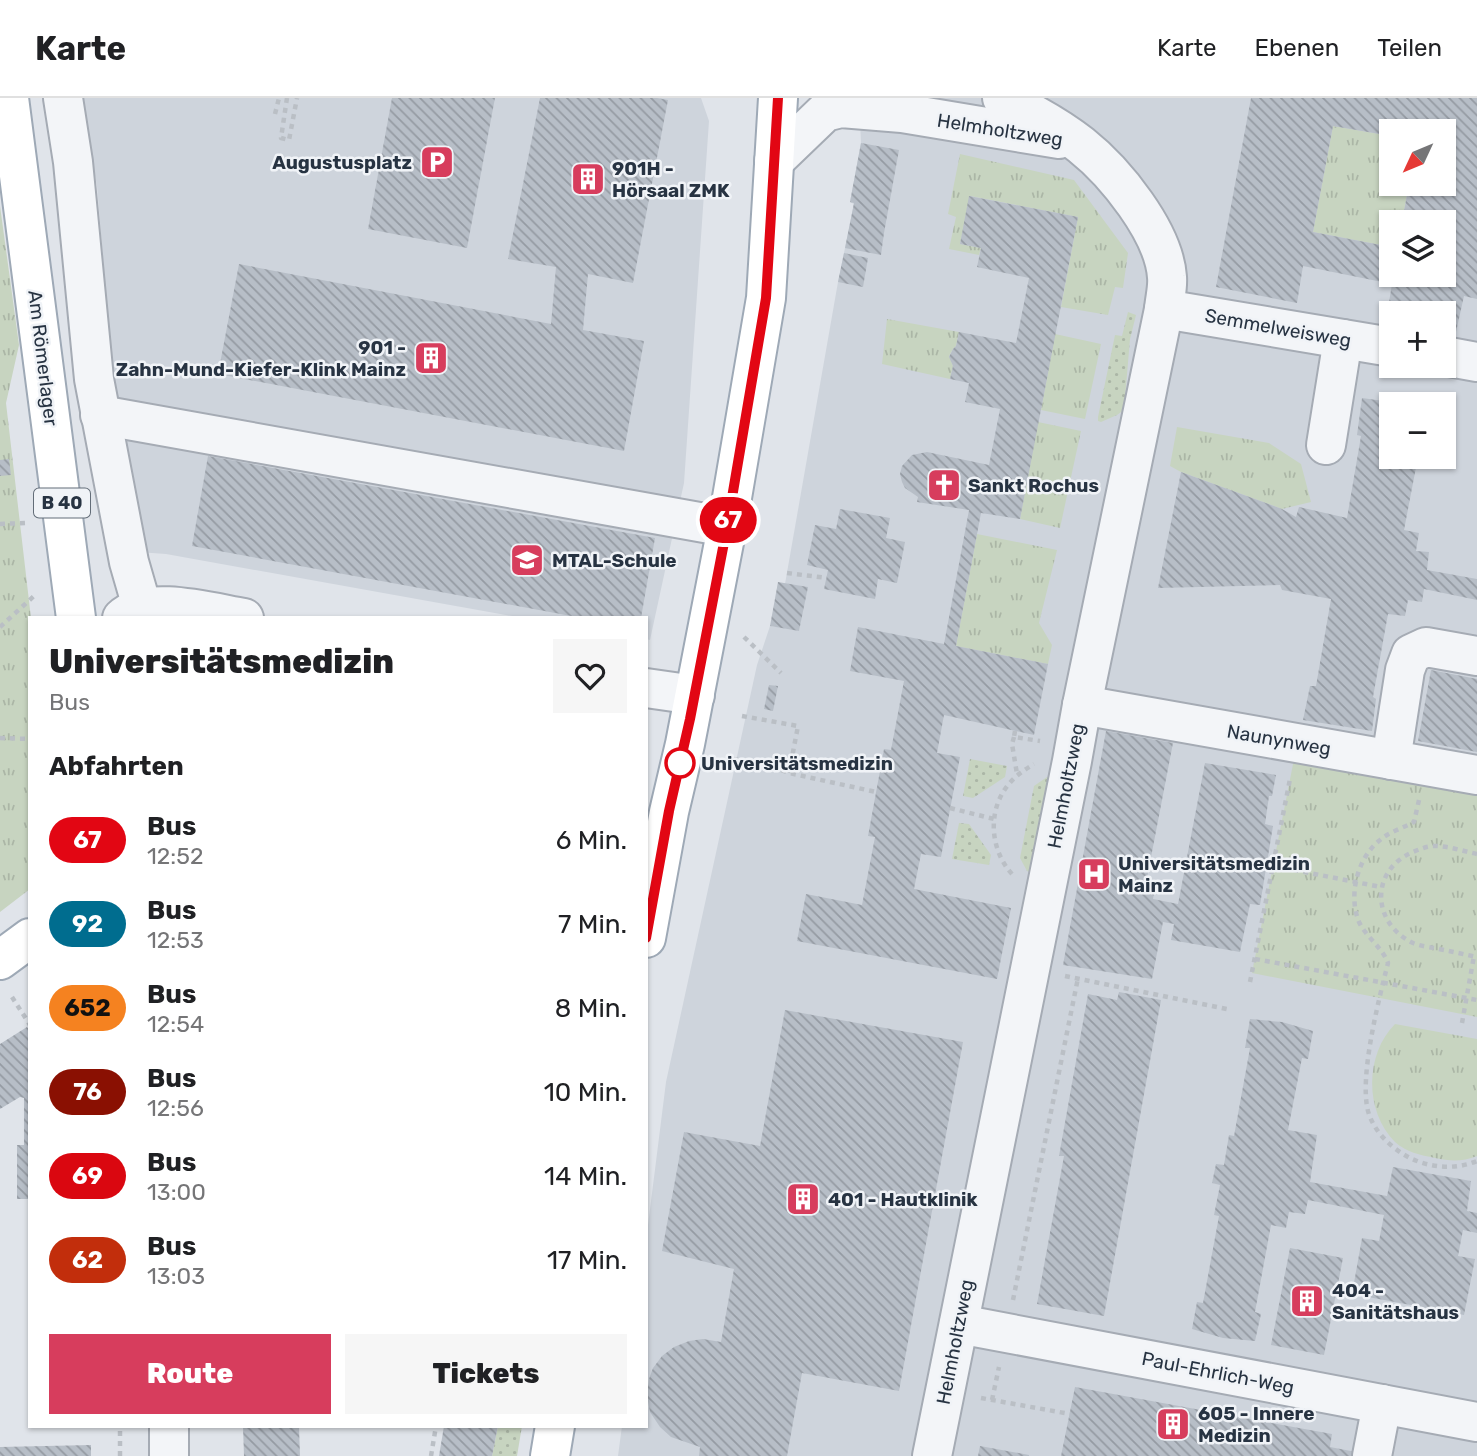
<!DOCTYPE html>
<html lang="de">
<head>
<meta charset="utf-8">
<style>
	body { margin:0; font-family:Rubik,sans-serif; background:#f6f6f6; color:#202124; height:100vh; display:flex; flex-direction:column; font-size:26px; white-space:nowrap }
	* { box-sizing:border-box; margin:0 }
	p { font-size:23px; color:#757577 }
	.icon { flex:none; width:38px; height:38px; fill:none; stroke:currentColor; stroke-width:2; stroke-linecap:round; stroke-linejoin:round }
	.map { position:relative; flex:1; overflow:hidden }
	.panel { position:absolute; left:28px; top:518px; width:620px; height:812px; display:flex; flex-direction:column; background:#fff; border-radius:0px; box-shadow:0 2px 5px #0004 }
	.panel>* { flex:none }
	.badge { padding:0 14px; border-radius:23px; font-size:24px; line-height:46px }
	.needle { width:46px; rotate:226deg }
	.tools { position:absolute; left:1379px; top:21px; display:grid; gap:14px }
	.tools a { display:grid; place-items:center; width:77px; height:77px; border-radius:0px; background:#fff; box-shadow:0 2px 5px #0004; font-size:35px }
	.map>.badge { position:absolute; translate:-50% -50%; box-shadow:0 0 0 4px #fff }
	h2 { padding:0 21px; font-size:26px; line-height:63px }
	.round { display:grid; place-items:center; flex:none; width:74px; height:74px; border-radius:0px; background:#f6f6f6 }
	.overview { display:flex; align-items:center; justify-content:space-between; height:119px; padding:0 21px }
	h1 { font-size:33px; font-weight:800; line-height:52px }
	.action { display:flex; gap:14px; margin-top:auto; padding:14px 21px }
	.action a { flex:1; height:80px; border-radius:0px; background:#d73d5d; color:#fff; font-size:28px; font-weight:800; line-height:80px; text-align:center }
	.action a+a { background:#f6f6f6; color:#202124 }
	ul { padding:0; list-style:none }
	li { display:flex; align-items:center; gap:21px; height:84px; padding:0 21px }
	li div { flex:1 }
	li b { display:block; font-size:26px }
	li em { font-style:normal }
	li .badge { min-width:77px; font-weight:700; text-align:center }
	header { display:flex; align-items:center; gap:42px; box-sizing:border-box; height:98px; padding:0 35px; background:#fff; border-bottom:2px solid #e0e0e0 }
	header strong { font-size:33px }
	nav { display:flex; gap:38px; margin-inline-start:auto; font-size:24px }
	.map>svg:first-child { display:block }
	.built { fill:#ced4dc; fill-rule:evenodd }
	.grass { fill:url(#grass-tufts) }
	.garden { fill:url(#garden-dots) }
	.building { fill:url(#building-back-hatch); fill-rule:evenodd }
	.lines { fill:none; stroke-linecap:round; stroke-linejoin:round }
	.minor-casing { stroke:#a5abb4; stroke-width:42 }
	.major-casing { stroke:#9ea9b6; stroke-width:42 }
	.path { stroke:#babfc5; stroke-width:4.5; stroke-dasharray:5 5; stroke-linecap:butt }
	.minor { stroke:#f3f5f8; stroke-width:38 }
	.major { stroke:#fff; stroke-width:38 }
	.line-casing { stroke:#fff; stroke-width:16 }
	.line { stroke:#e20613; stroke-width:10 }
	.stop-dot { fill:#fff; stroke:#e20613; stroke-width:3.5 }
	.labels { text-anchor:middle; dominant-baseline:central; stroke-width:5; stroke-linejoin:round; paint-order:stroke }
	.shield { fill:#f0f3f7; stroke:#636d78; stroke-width:2 }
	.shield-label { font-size:18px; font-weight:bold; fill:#273342 }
	.street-label { font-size:19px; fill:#273342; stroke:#f0f3f7 }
	.poi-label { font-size:19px; font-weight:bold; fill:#273342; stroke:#f0f3f7; text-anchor:start }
	.stop-label { font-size:19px; font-weight:bold; fill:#273342; stroke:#f0f3f7; text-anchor:start }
</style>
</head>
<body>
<header>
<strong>Karte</strong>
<nav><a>Karte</a><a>Ebenen</a><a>Teilen</a></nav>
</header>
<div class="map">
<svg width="1477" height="1358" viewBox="0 0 1477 1358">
	<defs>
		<pattern id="grass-tufts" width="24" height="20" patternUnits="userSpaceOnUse" patternTransform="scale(1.75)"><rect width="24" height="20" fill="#c7d4c0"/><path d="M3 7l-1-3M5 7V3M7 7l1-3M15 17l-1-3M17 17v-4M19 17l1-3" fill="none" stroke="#abb6a6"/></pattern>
		<pattern id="garden-dots" width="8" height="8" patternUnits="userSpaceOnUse" patternTransform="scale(1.75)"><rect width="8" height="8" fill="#c7d4c0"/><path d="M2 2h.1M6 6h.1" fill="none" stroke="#abb6a6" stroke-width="1.8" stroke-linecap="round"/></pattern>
		<pattern id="building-back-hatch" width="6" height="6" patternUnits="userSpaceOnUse" patternTransform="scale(1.75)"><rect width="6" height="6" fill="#b7bec7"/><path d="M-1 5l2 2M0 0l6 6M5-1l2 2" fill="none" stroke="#959ba3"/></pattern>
	</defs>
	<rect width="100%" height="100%" fill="#e0e4ea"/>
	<g class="built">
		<path d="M80 0H701L709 23 684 385 650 542 646 541V520H523L166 456 138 454 113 282 97 88Z"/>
		<path d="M859 0H1477V1358H618L622 1328H646V1143L666 984 757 567 770 528 799 532 807 489 785 486 838 184 854 106 850 104 861 45ZM1391 33H1444V86H1391ZM1391 124H1444V177H1391ZM1391 215H1444V268H1391ZM1391 306H1444V359H1391Z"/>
	</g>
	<g class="grass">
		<path d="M1333 28 1391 38V86H1409L1402 124H1391V149L1313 134Z"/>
		<path d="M960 56 1074 82 1128 155 1123 190 1115 189 1108 217 1061 209 1078 119 970 98 960 146 981 150 979 157 949 151 956 119 948 116Z"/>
		<path d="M0 108 19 247 6 305 31 520H30V791L0 814Z"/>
		<path d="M887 221 959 234 956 248 953 251 949 258 953 268 950 281 882 266Z"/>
		<path d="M1055 236 1101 246 1085 321 1041 312Z"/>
		<path d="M1038 324 1081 333 1060 430 1020 421Z"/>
		<path d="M1177 329 1269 345 1301 366 1311 404 1282 411 1181 374 1170 368Z"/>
		<path d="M977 436 1057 452 1039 525 1052 547 1048 566 956 548Z"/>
		<path d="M1294 661 1477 695V919L1252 875Z"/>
		<path d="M1395 926 1477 941V1058C1462 1064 1450 1063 1435 1060 1420 1057 1406 1054 1395 1044 1364 1013 1365 956 1395 926Z"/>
	</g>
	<g class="garden">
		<path d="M1128 214 1136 217 1130 241 1124 312 1117 317 1101 324 1098 323V319L1115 237 1122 238Z"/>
		<path d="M970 661 1007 668 1005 679 973 700 963 698Z"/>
		<path d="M1047 679 1051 680 1032 775 1027 773 1020 760 1034 688Z"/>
		<path d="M959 725 969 726 991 757 989 767 952 761Z"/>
		<path d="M498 1328H522L517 1358H492Z"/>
	</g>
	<g class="building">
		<path d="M392 0H495L467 150 368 131Z"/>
		<path d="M540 0H657L668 2 633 185 588 176 583 232 644 243 624 353 218 276 239 166 551 226 556 169 508 161Z"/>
		<path d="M1251 0H1477V201L1464 198 1456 234 1444 232V215H1391V223L1386 222 1392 186 1303 168 1297 205 1216 189ZM1333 28 1391 38V33H1444V86H1409L1402 124H1444V177H1391V149L1313 134Z"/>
		<path d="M861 45 899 52 884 135 881 157 845 150 854 105 850 104Z"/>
		<path d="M969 98 1078 119 1020 421 981 415 956 548 1048 566 1034 637 944 617 937 655 960 659 941 759 921 756 914 791 1011 810 997 881 797 843 806 796 862 807 875 739 868 738 884 651 891 652 904 583 850 573 858 529 944 546 969 412 917 404 918 399 905 390 902 384 900 376 902 368 912 357 927 354 989 367 1000 311 965 304 969 285 950 281 953 268 949 259 953 251 956 248 959 234 1016 245 1029 180 977 169 981 150 960 146Z"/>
		<path d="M844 155 868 160 863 189 838 184Z"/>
		<path d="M1362 300 1391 304V359H1418L1404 432 1419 435 1416 453 1429 454 1427 472 1477 481V502L1424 491 1422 504 1408 502 1405 518 1388 516 1373 599 1376 601 1372 633 1303 622 1310 588H1316L1331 501 1282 492 1280 487 1158 490 1181 374 1282 411 1296 419 1299 409 1347 420 1361 338 1357 337Z"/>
		<path d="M208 358 655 440 641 520H582L192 448Z"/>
		<path d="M9 361 11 377 0 378V362Z"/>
		<path d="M840 411 890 420 886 440 905 444 897 485 878 481 875 501 824 491 828 472 807 467 815 427 836 431Z"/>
		<path d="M778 484 808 489 799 533 770 528Z"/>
		<path d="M1431 572 1477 581V654L1418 643Z"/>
		<path d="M769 587 778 588 773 613 764 611Z"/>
		<path d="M1106 633 1173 645 1147 780 1156 782 1153 801 1178 806 1205 665 1276 677 1272 698H1269L1265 726 1273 728 1260 807 1250 806 1240 854 1171 842 1174 826 1163 824 1152 881 1063 867Z"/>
		<path d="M1119 894 1161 902 1104 1218 1037 1206 1064 1058H1059L1088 896 1117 902Z"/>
		<path d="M785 912 963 944 899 1293 802 1275 787 1358H699L700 1349 671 1339 660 1329 650 1314 647 1298 649 1281 653 1270 662 1258 674 1249 689 1243 703 1241 721 1244 734 1171 662 1153 684 1034 760 1048Z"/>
		<path d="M1250 921 1282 924 1313 933 1308 961 1302 960 1288 1032 1317 1037 1310 1084 1387 1098 1393 1069 1471 1083 1467 1113 1477 1115V1135L1463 1132 1458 1158 1475 1161 1464 1217 1352 1196 1362 1140 1379 1143 1384 1117 1308 1102 1305 1116 1289 1114 1286 1130 1271 1127 1255 1214 1261 1216 1255 1243 1223 1240 1192 1231 1197 1204 1203 1205 1219 1118 1214 1117 1220 1087 1212 1085 1216 1066 1224 1067 1229 1037 1234 1038 1250 950H1245Z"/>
		<path d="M27 929 30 933V1101H17V1047H24V1000L20 999 0 1011V946Z"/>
		<path d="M1290 1150 1343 1160 1324 1257 1271 1247Z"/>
		<path d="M1075 1289 1332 1336 1330 1349 1356 1354 1355 1358H1061Z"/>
		<path d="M243 1328H299L300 1358H244Z"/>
		<path d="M444 1328H498L492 1358H439Z"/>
		<path d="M91 1347V1358H0V1349Z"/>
		<path d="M980 1348 1029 1357V1358H978Z"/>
	</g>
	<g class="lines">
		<g class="minor-casing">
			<g id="minor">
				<path d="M63 0 73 64 94 281 129 464 142 509"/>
				<path d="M774 63 825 14 841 10 902 15 1059 41"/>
				<path d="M1164 211 1391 249"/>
				<path d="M1444 258 1477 264"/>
				<path d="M100 317 727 429"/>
				<path d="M1326 347 1343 241"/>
				<path d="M122 520C146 496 213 515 244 520"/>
				<path d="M646 590 695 597"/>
				<path d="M1082 607 1477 677"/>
				<path d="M1391 662 1405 572 1411 556 1426 549 1477 558"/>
				<path d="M959 1226 1477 1324"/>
				<path d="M169 1328V1358"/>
				<path d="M932 1358 1072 663 1082 607 1164 211C1165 200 1168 189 1167 179 1164 134 1115 74 1081 47 1057 28 1029 13 1002 0"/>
				<path d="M1372 1358 1382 1306"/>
			</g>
		</g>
		<g class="major-casing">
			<g id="major">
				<path d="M9 0 76 520"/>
				<path d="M646 840 669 714 685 646 727 429 766 200 778 0"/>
				<path d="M0 862 30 840"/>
				<path d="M550 1358 555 1328"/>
			</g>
		</g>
		<g class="path">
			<path d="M287 0 281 40 289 42 297 0"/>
			<path d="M275 16 279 0"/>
			<path d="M0 426 25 425"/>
			<path d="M787 475 827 480"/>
			<path d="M0 529 34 498"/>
			<path d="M744 539 781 575"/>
			<path d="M742 618 798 628 789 675"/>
			<path d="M1015 633 1014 639 1040 643"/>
			<path d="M1014 639 1012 646 1017 676"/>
			<path d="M0 640 30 641"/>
			<path d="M733 661 765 666 789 675 876 694"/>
			<path d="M1419 702 1414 724C1403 730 1389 734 1380 742 1357 760 1348 798 1359 824 1366 839 1382 849 1388 865 1379 901 1359 978 1368 1013 1374 1034 1391 1050 1410 1060 1431 1070 1455 1072 1477 1063"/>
			<path d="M950 710 994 721"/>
			<path d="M1477 756C1463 753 1448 748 1434 748 1427 748 1420 751 1413 754 1370 772 1371 825 1413 845 1420 848 1428 849 1434 850 1449 853 1463 856 1477 859"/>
			<path d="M1274 768 1381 789"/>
			<path d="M1012 776C990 752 987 713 1008 687 1015 678 1024 672 1034 666"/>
			<path d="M1255 861 1477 902"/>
			<path d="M1065 878 1227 911"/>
			<path d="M1250 884 1290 681"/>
			<path d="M12 899 30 927"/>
			<path d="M1462 925 1474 858"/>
			<path d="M1013 1202 1078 880"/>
			<path d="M981 1300 1070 1316"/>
			<path d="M992 1302 999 1269"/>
			<path d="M120 1358V1328"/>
			<path d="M431 1358 436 1328"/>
		</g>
		<use href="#minor" class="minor"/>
		<use href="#major" class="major"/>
	</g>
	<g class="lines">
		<g class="line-casing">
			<path id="line" d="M646 840 669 713 690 621 727 429 766 200 778 0"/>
		</g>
		<use href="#line" class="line"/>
	</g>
	<defs>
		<g id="parking-square" transform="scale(1.75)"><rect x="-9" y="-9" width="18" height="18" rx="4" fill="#d73d5d" stroke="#f0f3f7"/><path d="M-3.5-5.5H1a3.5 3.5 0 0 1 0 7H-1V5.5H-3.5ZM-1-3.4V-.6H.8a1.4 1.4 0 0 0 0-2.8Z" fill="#fff"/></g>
		<g id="building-square" transform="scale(1.75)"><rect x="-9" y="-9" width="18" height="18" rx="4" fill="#d73d5d" stroke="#f0f3f7"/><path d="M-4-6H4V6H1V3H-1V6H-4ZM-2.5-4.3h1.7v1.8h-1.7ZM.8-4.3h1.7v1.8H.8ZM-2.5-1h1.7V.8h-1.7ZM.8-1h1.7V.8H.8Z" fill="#fff"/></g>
		<g id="church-square" transform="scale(1.75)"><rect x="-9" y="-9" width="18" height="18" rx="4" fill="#d73d5d" stroke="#f0f3f7"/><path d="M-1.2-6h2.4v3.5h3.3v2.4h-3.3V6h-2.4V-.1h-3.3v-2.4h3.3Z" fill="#fff"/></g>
		<g id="school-square" transform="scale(1.75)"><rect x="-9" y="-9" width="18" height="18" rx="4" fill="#d73d5d" stroke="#f0f3f7"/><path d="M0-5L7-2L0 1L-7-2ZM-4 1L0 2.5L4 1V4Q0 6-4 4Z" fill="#fff"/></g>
		<g id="hospital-square" transform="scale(1.75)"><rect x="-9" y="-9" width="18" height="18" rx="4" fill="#d73d5d" stroke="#f0f3f7"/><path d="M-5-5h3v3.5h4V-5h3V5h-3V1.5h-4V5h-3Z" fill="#fff"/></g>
	</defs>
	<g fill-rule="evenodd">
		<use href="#parking-square" x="437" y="64"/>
		<use href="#building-square" x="588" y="81"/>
		<use href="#building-square" x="431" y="260"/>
		<use href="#church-square" x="944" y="387"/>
		<use href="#school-square" x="527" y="462"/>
		<use href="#hospital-square" x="1094" y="776"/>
		<use href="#building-square" x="803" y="1101"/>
		<use href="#building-square" x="1307" y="1203"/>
		<use href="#building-square" x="1173" y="1326"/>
	</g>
	<circle class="stop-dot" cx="680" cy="665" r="14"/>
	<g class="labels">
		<rect class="shield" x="34" y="390.5" width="56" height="29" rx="5"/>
		<g class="shield-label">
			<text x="62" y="405">B 40</text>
		</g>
		<g class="street-label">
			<text transform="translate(1000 32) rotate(9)">Helmholtzweg</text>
			<text transform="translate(1278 230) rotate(10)">Semmelweisweg</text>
			<text transform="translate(43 260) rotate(83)">Am Römerlager</text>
			<text transform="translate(1279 642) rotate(10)">Naunynweg</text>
			<text transform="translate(1066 688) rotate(-79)">Helmholtzweg</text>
			<text transform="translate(955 1244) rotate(-79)">Helmholtzweg</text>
			<text transform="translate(1218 1275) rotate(11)">Paul-Ehrlich-Weg</text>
		</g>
		<g class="poi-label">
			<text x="412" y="64" text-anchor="end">Augustusplatz</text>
			<text x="612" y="70">901H -<tspan x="612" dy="22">Hörsaal ZMK</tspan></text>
			<text x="406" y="249" text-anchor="end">901 -<tspan x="406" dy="22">Zahn-Mund-Kiefer-Klink Mainz</tspan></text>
			<text x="968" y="387">Sankt Rochus</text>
			<text x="552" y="462">MTAL-Schule</text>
			<text x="1118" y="765">Universitätsmedizin<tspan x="1118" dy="22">Mainz</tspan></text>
			<text x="828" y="1101">401 - Hautklinik</text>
			<text x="1332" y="1192">404 -<tspan x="1332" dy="22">Sanitätshaus</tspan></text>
			<text x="1198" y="1315">605 - Innere<tspan x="1198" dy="22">Medizin</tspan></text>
		</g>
		<g class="stop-label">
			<text x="701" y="665">Universitätsmedizin</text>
		</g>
	</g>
</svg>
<div class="tools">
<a><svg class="needle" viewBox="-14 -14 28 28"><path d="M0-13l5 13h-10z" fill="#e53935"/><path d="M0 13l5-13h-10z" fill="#757577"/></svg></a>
<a><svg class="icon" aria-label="layers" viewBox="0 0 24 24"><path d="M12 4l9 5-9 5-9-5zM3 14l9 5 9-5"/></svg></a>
<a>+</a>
<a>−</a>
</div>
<b class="badge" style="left:728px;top:422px;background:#e20613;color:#fff">67</b>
<section class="panel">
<div class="overview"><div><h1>Universitätsmedizin</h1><p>Bus</p></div><a class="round"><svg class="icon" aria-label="heart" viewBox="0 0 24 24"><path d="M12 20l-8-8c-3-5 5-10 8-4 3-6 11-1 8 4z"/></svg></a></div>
<h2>Abfahrten</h2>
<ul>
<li><span class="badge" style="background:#e20613;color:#fff">67</span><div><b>Bus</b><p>12:52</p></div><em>6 Min.</em></li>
<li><span class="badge" style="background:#006d8f;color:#fff">92</span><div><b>Bus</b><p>12:53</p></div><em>7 Min.</em></li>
<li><span class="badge" style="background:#f58220;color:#111">652</span><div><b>Bus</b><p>12:54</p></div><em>8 Min.</em></li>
<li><span class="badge" style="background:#8a1002;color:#fff">76</span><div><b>Bus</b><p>12:56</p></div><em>10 Min.</em></li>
<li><span class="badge" style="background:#da0710;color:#fff">69</span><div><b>Bus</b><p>13:00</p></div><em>14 Min.</em></li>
<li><span class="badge" style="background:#c22e0c;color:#fff">62</span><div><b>Bus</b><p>13:03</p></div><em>17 Min.</em></li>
</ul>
<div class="action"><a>Route</a><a>Tickets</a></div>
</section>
</div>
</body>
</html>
